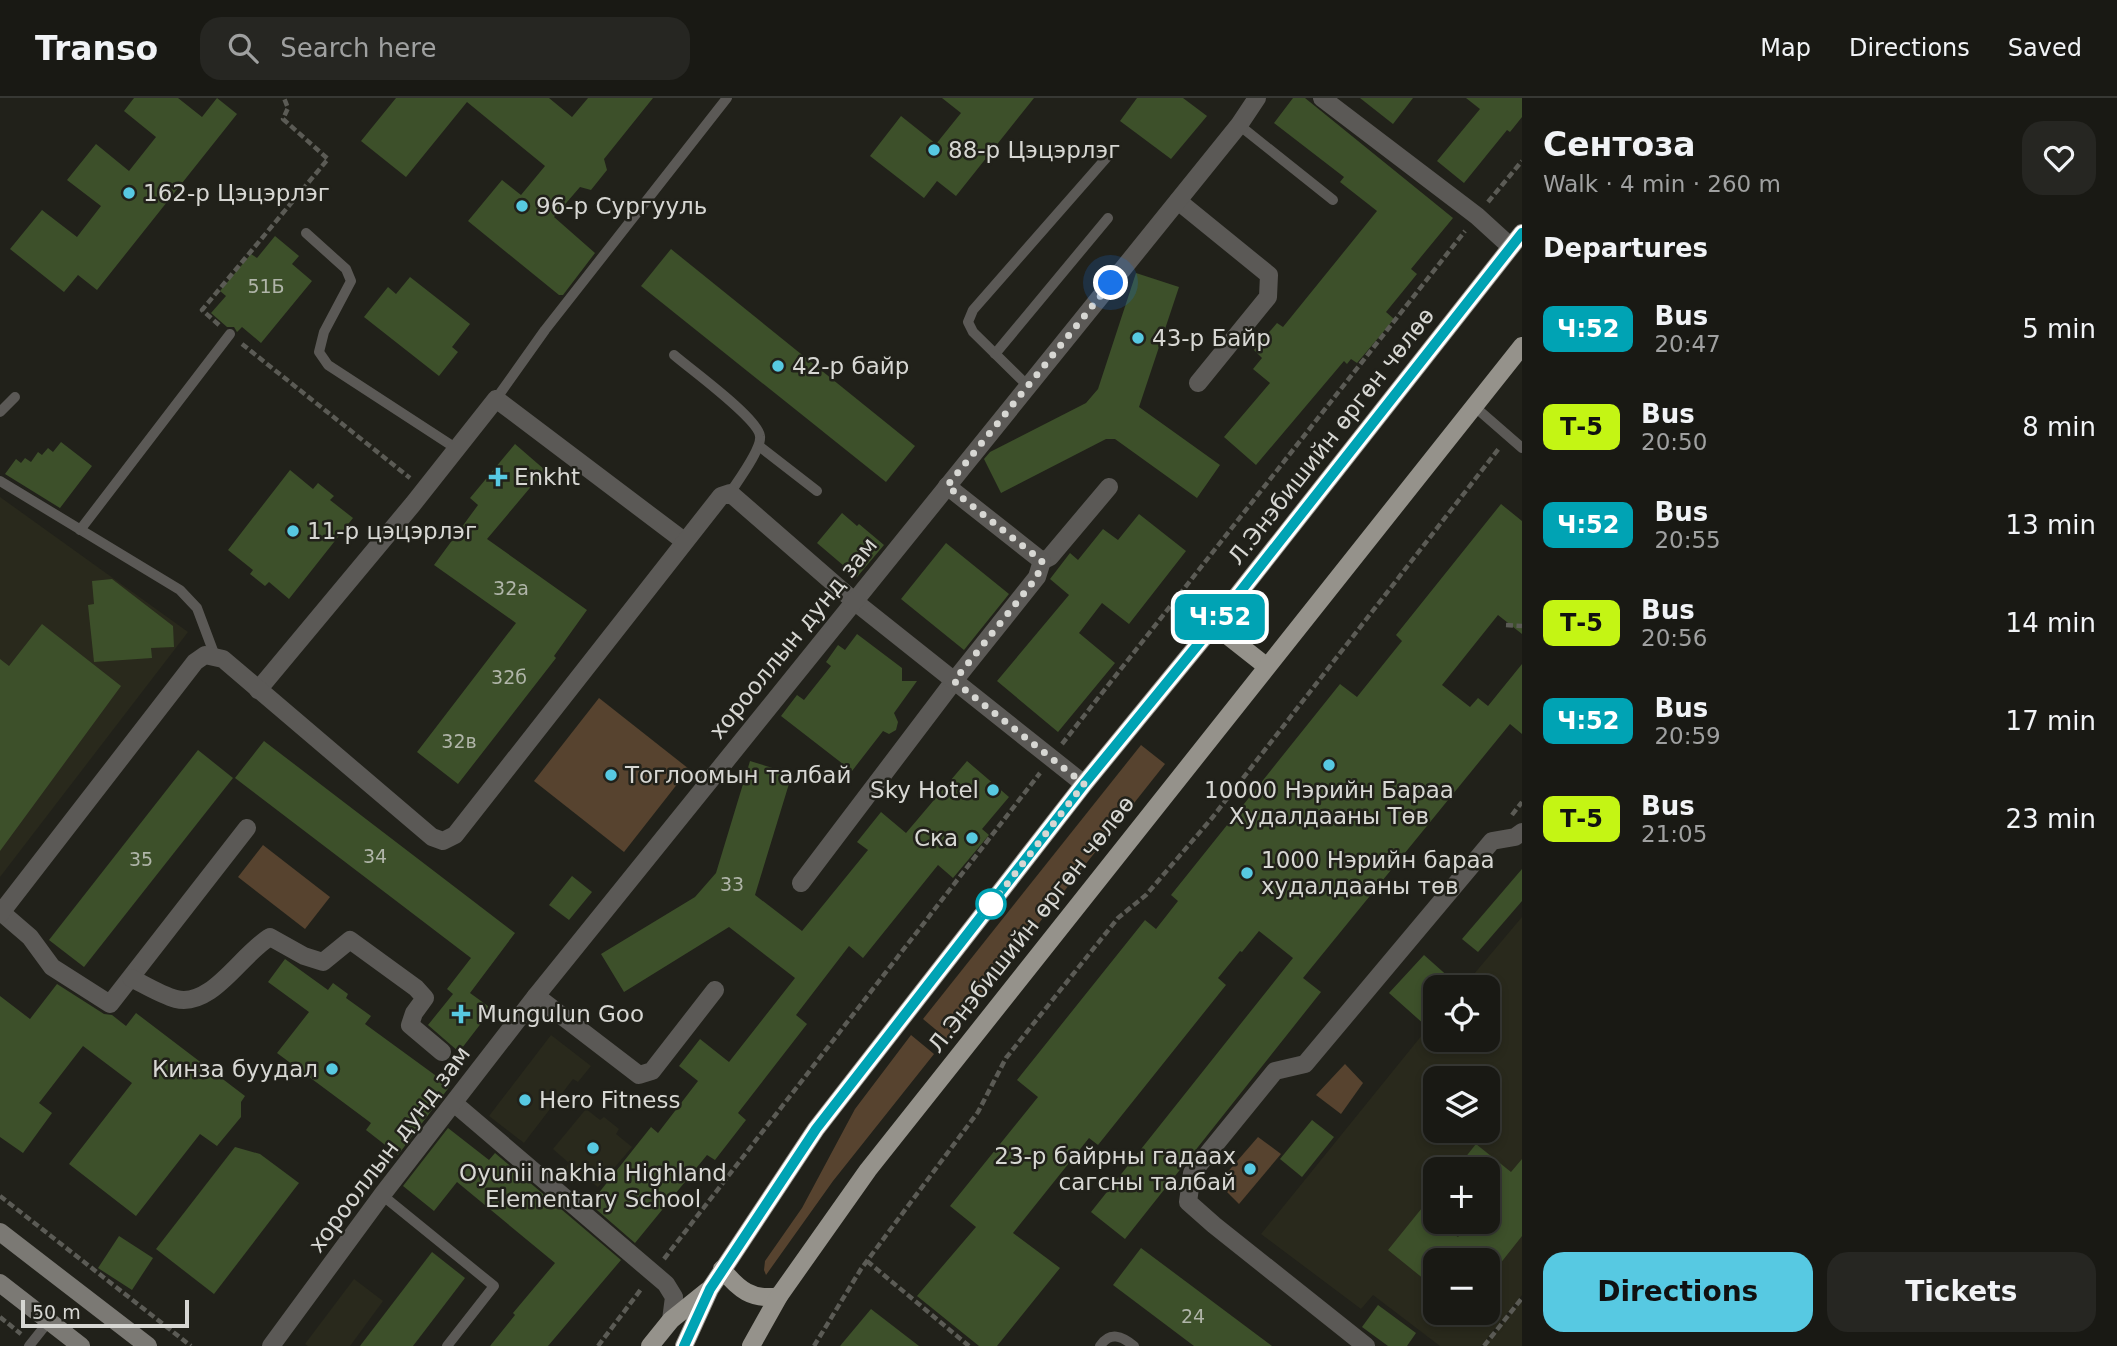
<!DOCTYPE html>
<html lang="en">
<head>
<meta charset="utf-8">
<style>
	body { margin:0; font-family:"DejaVu Sans",sans-serif; background:#262622; color:#f1f3f6; height:100vh; display:flex; flex-direction:column; font-size:26px; white-space:nowrap }
	* { box-sizing:border-box; margin:0 }
	p { font-size:23px; color:#9fa0a0 }
	.icon { flex:none; width:38px; height:38px; fill:none; stroke:currentColor; stroke-width:2; stroke-linecap:round; stroke-linejoin:round }
	.map { position:relative; flex:1; overflow:hidden }
	.side { display:flex; flex-direction:column; background:#191914; width:595px }
	.side>* { flex:none }
	.badge { padding:0 14px; border-radius:10px; font-size:24px; line-height:46px }
	.tools { position:absolute; left:1423px; top:877px; display:grid; gap:14px }
	.tools a { display:grid; place-items:center; width:77px; height:77px; border-radius:14px; background:#191914; box-shadow:0 4px 10px #0003,0 0 0 2px #373834; font-size:35px }
	.scale { position:absolute; left:21px; bottom:18px; width:168px; box-sizing:border-box; padding-left:7px; border:4px solid #d7d7d3; border-top:0; font-size:19px; line-height:24px; white-space:nowrap; color:#d7d7d3; -webkit-text-stroke:5px #21211a; paint-order:stroke }
	.you { position:absolute; width:35px; height:35px; margin:-18px; border:5px solid #fff; border-radius:50%; background:#1a73e8; box-shadow:0 0 0 10px #1a73e833 }
	.map>.badge { position:absolute; translate:-50% -50%; box-shadow:0 0 0 4px #fff }
	h2 { padding:0 21px; font-size:26px; line-height:63px }
	.round { display:grid; place-items:center; flex:none; width:74px; height:74px; border-radius:21px; background:#262622 }
	.summary { display:flex; align-items:center; justify-content:space-between; height:119px; padding:0 21px }
	h1 { font-size:33px; font-weight:700; line-height:52px }
	.button { display:flex; gap:14px; margin-top:auto; padding:14px 21px }
	.button a { flex:1; height:80px; border-radius:21px; background:#57c9e2; color:#111; font-size:28px; font-weight:700; line-height:80px; text-align:center }
	.button a+a { background:#262622; color:#f1f3f6 }
	ul { padding:0; list-style:none }
	li { display:flex; align-items:center; gap:21px; height:98px; padding:0 21px }
	li div { flex:1 }
	li b { display:block; font-size:26px }
	li em { font-style:normal }
	li .badge { min-width:77px; font-weight:700; text-align:center }
	header { display:flex; align-items:center; gap:42px; box-sizing:border-box; height:98px; padding:0 35px; background:#191914; border-bottom:2px solid #373834 }
	header strong { font-size:33px }
	nav { display:flex; gap:38px; margin-inline-start:auto; font-size:24px }
	.search { width:490px; height:63px; background:#262622; display:flex; align-items:center; gap:18px; box-sizing:border-box; padding:0 24px; border-radius:21px; color:#9fa0a0; font-size:26px }
	main { display:flex; flex:1; min-height:0 }
	.map>svg:first-child { display:block }
	.built { fill:#29291c; fill-rule:evenodd }
	.green { fill:#57432f }
	.building { fill:#3d502a }
	.lines { fill:none; stroke-linecap:round; stroke-linejoin:round }
	.path { stroke:#5b5b55; stroke-width:4.5; stroke-dasharray:7 3.5; stroke-linecap:butt }
	.service { stroke:#5b5956; stroke-width:10 }
	.minor { stroke:#5b5956; stroke-width:18 }
	.secondary { stroke:#7b7974; stroke-width:18 }
	.primary { stroke:#95928b; stroke-width:18 }
	.line-casing { stroke:#fff; stroke-width:16 }
	.line { stroke:#00a3b4; stroke-width:10 }
	.walk { stroke:#d7d7d3; stroke-width:7; stroke-dasharray:0 12.6 }
	.poi-dot { fill:#57c9e2; stroke:#21211a; stroke-width:2.5 }
	.stop-dot { fill:#fff; stroke:#00a3b4; stroke-width:3.5 }
	.labels { text-anchor:middle; dominant-baseline:central; stroke-width:5; stroke-linejoin:round; paint-order:stroke }
	.number-label { font-size:19px; fill:#b0b5a9 }
	.poi-label { font-size:23px; fill:#d7d7d3; stroke:#21211a; text-anchor:start }
	.street-label { font-size:23px; fill:#d7d7d3; stroke:#21211a }
</style>
</head>
<body>
<header>
<strong>Transo</strong>
<div class="search"><svg class="icon" aria-label="search" viewBox="0 0 24 24"><circle cx="10" cy="10" r="6"/><path d="M15 15l6 6"/></svg>Search here</div>
<nav><a>Map</a><a>Directions</a><a>Saved</a></nav>
</header>
<main>
<div class="map">
<svg width="1522" height="1248" viewBox="0 0 1522 1248">
	<rect width="100%" height="100%" fill="#21211a"/>
	<g class="built">
		<path d="M0 399 188 534 0 779Z"/>
		<path d="M1522 819V1197L1481 1248H1440L1373 1197 1361 1211 1261 1136 1435 921V942H1488V889H1463ZM1435 980H1488V1032H1435ZM1435 1071H1488V1124H1435ZM1435 1162H1488V1214H1435Z"/>
		<path d="M551 937 591 968 578 984 573 981 524 1045 489 1018Z"/>
		<path d="M586 1011 600 1022 604 1019 619 1031 616 1036 632 1049 598 1089 582 1077 578 1081 565 1071 569 1065 553 1051Z"/>
		<path d="M354 1181 383 1203 350 1248H308L305 1246Z"/>
		<path d="M1522 1202V1248H1484Z"/>
	</g>
	<g class="green">
		<path d="M599 600 689 671 624 754 534 683Z"/>
		<path d="M1141 647 1165 666 947 941 923 921Z"/>
		<path d="M263 747 330 799 305 831 238 779Z"/>
		<path d="M911 937 934 956 833 1083 766 1177 764 1172 765 1163 802 1110 855 1011Z"/>
		<path d="M1345 966 1363 985 1341 1016 1316 997Z"/>
		<path d="M1258 1039 1281 1056 1239 1106 1218 1085Z"/>
	</g>
	<g class="building">
		<path d="M134 0H178L202 19 217 0 237 16 97 192 78 177 64 194 10 151 42 112 77 139 101 108 67 82 96 46 129 73 156 39 124 13Z"/>
		<path d="M396 0H549L572 19 588 0H653L604 61 607 72 591 92 580 89 554 119 595 155 563 197H559L468 123 502 82 521 97 545 68 467 4 406 79 361 43Z"/>
		<path d="M942 0H1034L956 98 937 83 924 100 870 58 901 18 936 46 961 15Z"/>
		<path d="M1137 0H1183L1207 18 1171 61 1120 23Z"/>
		<path d="M1293 0H1305L1453 120 1411 171 1417 176 1386 214 1394 221 1379 239 1357 265 1351 261 1347 266 1344 263 1256 367 1224 339 1270 285 1253 271 1262 260 1254 252 1277 225 1283 229 1377 113 1340 84 1344 79 1274 25Z"/>
		<path d="M1360 0H1413L1393 26Z"/>
		<path d="M1466 0H1522V19L1510 34 1507 32 1464 85 1437 63 1480 11Z"/>
		<path d="M275 138 299 158 292 166 312 183 261 245 242 229 237 234 234 229H227L211 215 226 198 220 193 251 156 257 160Z"/>
		<path d="M671 151 915 348 886 384 641 188Z"/>
		<path d="M1136 175 1179 189 1139 309 1220 367 1197 400 1115 341H1106L1001 395 984 361 990 354 1086 305 1098 291Z"/>
		<path d="M410 179 470 226 452 249 458 254 439 278 364 219 388 189 396 196Z"/>
		<path d="M61 344 92 368 60 410 5 376 16 361 21 365 25 360 31 364 38 354 42 357 48 350 53 354Z"/>
		<path d="M515 346 545 372 487 441 587 512 554 558 556 560 458 686 417 654 516 525 434 467 478 407 470 400Z"/>
		<path d="M290 372 313 391 318 385 334 398 330 402 353 420 289 501 269 484 265 488 250 476 253 472 228 452Z"/>
		<path d="M1501 406 1522 423V536L1498 517 1442 587 1470 609 1478 600 1488 608 1522 566V636L1510 626 1303 880 1321 894 1125 1141 1091 1114 1293 860 1259 833 1242 854 1240 853 1218 880 1226 887 1098 1047 1089 1040 1013 1135 1060 1170 997 1248H979L917 1198 976 1129 950 1108 1038 999 1017 982 1145 822 1156 831 1178 803 1171 797 1340 586 1357 599 1402 543 1396 537Z"/>
		<path d="M842 415 857 428 859 426 884 447 857 479 817 445Z"/>
		<path d="M1139 416 1186 453 1129 526 1102 505 1079 535 1115 565 1058 634 997 583 1069 497 1050 481 1070 455 1078 462 1103 431 1118 442Z"/>
		<path d="M946 445 1009 496 964 552 901 501Z"/>
		<path d="M112 481 173 528 174 549 151 550 152 560 94 564 88 507 94 506 92 483Z"/>
		<path d="M42 526 121 588 0 753V561L9 568Z"/>
		<path d="M857 536 902 570V583H917L894 615 898 624 896 632 889 636 883 633 852 673 781 618 797 597 804 602 831 568 826 564 838 547 845 552Z"/>
		<path d="M264 643 515 835 470 895 492 911 459 954 428 927 453 896 447 891 471 860 235 680Z"/>
		<path d="M198 652 233 680 84 869 49 842Z"/>
		<path d="M750 663 792 676 755 797 802 833 868 752 857 744 881 714 906 735 967 663 1009 699 982 731 989 737 953 780 938 767 863 860 849 848 796 917 807 926 738 1015 746 1022 715 1062 707 1057 635 1145 590 1106 651 1029 658 1035 698 983 679 968 700 941 729 964 795 880 729 829 624 894 601 856 695 799 716 775Z"/>
		<path d="M1522 771V803L1478 854 1462 841Z"/>
		<path d="M572 778 592 794 569 822 549 807Z"/>
		<path d="M1424 857 1460 889H1435V936L1389 895Z"/>
		<path d="M285 861 328 892 333 885 348 896 346 900 371 918 365 926 450 988 398 1057 366 1032 371 1025 277 955 309 914 268 884Z"/>
		<path d="M57 886 104 916 112 917 126 928 136 915 245 998 241 1004V1019L217 1048 200 1036 136 1118 69 1066 132 985 83 948 39 1005 52 1015 23 1055 0 1039V898L30 921Z"/>
		<path d="M1312 1022 1334 1039 1302 1079 1280 1061Z"/>
		<path d="M448 1030 489 1062 495 1055 621 1162 548 1248H490L515 1217 513 1215 555 1165 457 1084 434 1113 403 1088Z"/>
		<path d="M1476 1046 1511 1074 1522 1061V1138L1488 1181V1162H1435V1190L1388 1152 1422 1110 1435 1121V1124H1438L1458 1139 1470 1124H1488V1071H1456Z"/>
		<path d="M235 1049 260 1056 299 1085 214 1196 156 1151Z"/>
		<path d="M119 1138 153 1160 132 1192 98 1170Z"/>
		<path d="M1141 1150 1272 1248H1194L1113 1187Z"/>
		<path d="M432 1154 465 1180 413 1248H360Z"/>
		<path d="M1378 1207 1416 1235 1407 1248H1388L1362 1229Z"/>
		<path d="M871 1211 919 1248H840Z"/>
	</g>
	<g class="lines">
		<g class="path">
			<path d="M1488 104 1522 63"/>
			<path d="M219 227 202 212 328 61 283 21 288 10 284 0"/>
			<path d="M242 246 410 380"/>
			<path d="M1506 527 1522 528"/>
			<path d="M1062 646 1465 133"/>
			<path d="M1512 717 1522 704"/>
			<path d="M0 1098 191 1248"/>
			<path d="M664 1161 1040 675"/>
			<path d="M867 1163 969 1248"/>
			<path d="M0 1219 21 1236"/>
			<path d="M598 1248 642 1190"/>
			<path d="M814 1248 861 1171 978 1014 1006 960 1118 820 1146 797 1212 720 1500 349"/>
			<path d="M1484 1248 1522 1200"/>
		</g>
		<g class="service">
			<path d="M1239 27 1333 102"/>
			<path d="M306 135 346 171 351 183 324 234 319 254 328 267 457 351"/>
			<path d="M995 256 1108 120"/>
			<path d="M674 257C690 271 758 320 760 338 762 351 737 384 730 395"/>
			<path d="M1028 288 973 234 968 224 973 212 1108 58"/>
			<path d="M496 301 545 232 727 0"/>
			<path d="M1475 309 1522 350"/>
			<path d="M0 314 15 299"/>
			<path d="M759 348 817 393"/>
			<path d="M0 383 180 492 197 510 215 558"/>
			<path d="M80 432 230 236"/>
			<path d="M382 1097 494 1188 447 1248"/>
			<path d="M29 1248 49 1223"/>
			<path d="M1100 1248C1110 1233 1122 1238 1134 1248"/>
		</g>
		<g class="minor">
			<path d="M1322 0 1477 118 1511 149"/>
			<path d="M1178 103 1269 177 1268 199 1198 285"/>
			<path d="M947 388 1042 463 1050 459 1109 389"/>
			<path d="M258 592 413 406 496 301 684 443"/>
			<path d="M801 785 954 583 1037 479 1042 463"/>
			<path d="M1 814 30 839 52 869 110 906 247 730"/>
			<path d="M0 816 195 564 205 557 223 561 432 739 443 743 455 737 721 398 730 395 854 503 1084 686"/>
			<path d="M131 880C145 887 161 897 176 901 212 910 241 856 270 839L304 858 323 864 350 842 416 890 425 900 414 915 410 927 442 954"/>
			<path d="M536 898 639 977 652 973 715 892"/>
			<path d="M455 1006 666 1186 674 1199 671 1222"/>
			<path d="M271 1248 382 1097 536 898 1239 27 1257 0"/>
			<path d="M1366 1248 1214 1127 1188 1104 1192 1075 1275 973 1305 966 1492 743 1515 739 1522 734"/>
		</g>
		<g class="secondary">
			<path d="M0 1134 148 1248"/>
			<path d="M0 1185 81 1248"/>
		</g>
		<g class="primary">
			<path d="M1214 527 1266 568"/>
			<path d="M722 1171C738 1191 752 1203 779 1198"/>
			<path d="M650 1248 671 1222 707 1193"/>
			<path d="M684 1248 710 1191 816 1031 1084 686 1214 527 1522 135"/>
			<path d="M751 1248 779 1198 868 1072 1522 248"/>
		</g>
	</g>
	<g class="lines">
		<g class="line-casing">
			<path id="line" d="M684 1248 710 1191 816 1031 1084 686 1214 527 1522 135"/>
		</g>
		<use href="#line" class="line"/>
		<path class="walk" d="M991 806 984 816 1084 686 954 583 1037 479 1042 463 947 388 1111 185"/>
	</g>
	<g class="poi-dot">
		<circle cx="934" cy="52" r="7"/>
		<circle cx="129" cy="95" r="7"/>
		<circle cx="522" cy="108" r="7"/>
		<circle cx="1138" cy="240" r="7"/>
		<circle cx="778" cy="268" r="7"/>
		<path d="M494.5 368.5h7v7h7v7h-7v7h-7v-7h-7v-7h7z"/>
		<circle cx="293" cy="433" r="7"/>
		<circle cx="1329" cy="667" r="7"/>
		<circle cx="611" cy="677" r="7"/>
		<circle cx="993" cy="692" r="7"/>
		<circle cx="972" cy="740" r="7"/>
		<circle cx="1247" cy="775" r="7"/>
		<path d="M457.5 905.5h7v7h7v7h-7v7h-7v-7h-7v-7h7z"/>
		<circle cx="332" cy="971" r="7"/>
		<circle cx="525" cy="1002" r="7"/>
		<circle cx="593" cy="1050" r="7"/>
		<circle cx="1250" cy="1071" r="7"/>
	</g>
	<circle class="stop-dot" cx="991" cy="806" r="14"/>
	<g class="labels">
		<g class="number-label">
			<text x="266" y="188">51Б</text>
			<text x="511" y="490">32а</text>
			<text x="509" y="579">32б</text>
			<text x="459" y="643">32в</text>
			<text x="375" y="758">34</text>
			<text x="141" y="761">35</text>
			<text x="732" y="786">33</text>
			<text x="1193" y="1218">24</text>
		</g>
		<g class="poi-label">
			<text x="948" y="52">88-р Цэцэрлэг</text>
			<text x="143" y="95">162-р Цэцэрлэг</text>
			<text x="536" y="108">96-р Сургууль</text>
			<text x="1152" y="240">43-р Байр</text>
			<text x="792" y="268">42-p байр</text>
			<text x="514" y="379">Enkht</text>
			<text x="307" y="433">11-р цэцэрлэг</text>
			<text x="625" y="677">Тоглоомын талбай</text>
			<text x="979" y="692" text-anchor="end">Sky Hotel</text>
			<text x="1329" y="692" text-anchor="middle">10000 Нэрийн Бараа<tspan x="1329" dy="26">Худалдааны Төв</tspan></text>
			<text x="958" y="740" text-anchor="end">Ска</text>
			<text x="1261" y="762">1000 Нэрийн бараа<tspan x="1261" dy="26">худалдааны төв</tspan></text>
			<text x="477" y="916">Mungulun Goo</text>
			<text x="318" y="971" text-anchor="end">Кинза буудал</text>
			<text x="539" y="1002">Hero Fitness</text>
			<text x="1236" y="1058" text-anchor="end">23-р байрны гадаах<tspan x="1236" dy="26">сагсны талбай</tspan></text>
			<text x="593" y="1075" text-anchor="middle">Oyunii nakhia Highland<tspan x="593" dy="26">Elementary School</tspan></text>
		</g>
		<g class="street-label">
			<text transform="translate(1331 338) rotate(-52)">Л.Энэбишийн өргөн чөлөө</text>
			<text transform="translate(793 540) rotate(-51)">хорооллын дунд зам</text>
			<text transform="translate(1031 826) rotate(-52)">Л.Энэбишийн өргөн чөлөө</text>
			<text transform="translate(389 1051) rotate(-53)">хорооллын дунд зам</text>
		</g>
	</g>
</svg>
<div class="tools">
<a><svg class="icon" aria-label="locate" viewBox="0 0 24 24"><circle cx="12" cy="12" r="6"/><path d="M12 2v4M12 18v4M2 12h4M18 12h4"/></svg></a>
<a><svg class="icon" aria-label="layers" viewBox="0 0 24 24"><path d="M12 4l9 5-9 5-9-5zM3 14l9 5 9-5"/></svg></a>
<a>+</a>
<a>−</a>
</div>
<div class="scale">50 m</div>
<div class="you" style="left:1111px;top:185px"></div>
<b class="badge" style="left:1220px;top:519px;background:#00a3b4;color:#fff">Ч:52</b>
</div>
<section class="side">
<div class="summary"><div><h1>Сентоза</h1><p>Walk · 4 min · 260 m</p></div><a class="round"><svg class="icon" aria-label="heart" viewBox="0 0 24 24"><path d="M12 20l-8-8c-3-5 5-10 8-4 3-6 11-1 8 4z"/></svg></a></div>
<h2>Departures</h2>
<ul>
<li><span class="badge" style="background:#00a3b4;color:#fff">Ч:52</span><div><b>Bus</b><p>20:47</p></div><em>5 min</em></li>
<li><span class="badge" style="background:#c4f514;color:#111">Т-5</span><div><b>Bus</b><p>20:50</p></div><em>8 min</em></li>
<li><span class="badge" style="background:#00a3b4;color:#fff">Ч:52</span><div><b>Bus</b><p>20:55</p></div><em>13 min</em></li>
<li><span class="badge" style="background:#c4f514;color:#111">Т-5</span><div><b>Bus</b><p>20:56</p></div><em>14 min</em></li>
<li><span class="badge" style="background:#00a3b4;color:#fff">Ч:52</span><div><b>Bus</b><p>20:59</p></div><em>17 min</em></li>
<li><span class="badge" style="background:#c4f514;color:#111">Т-5</span><div><b>Bus</b><p>21:05</p></div><em>23 min</em></li>
</ul>
<div class="button"><a>Directions</a><a>Tickets</a></div>
</section>
</main>
</body>
</html>
